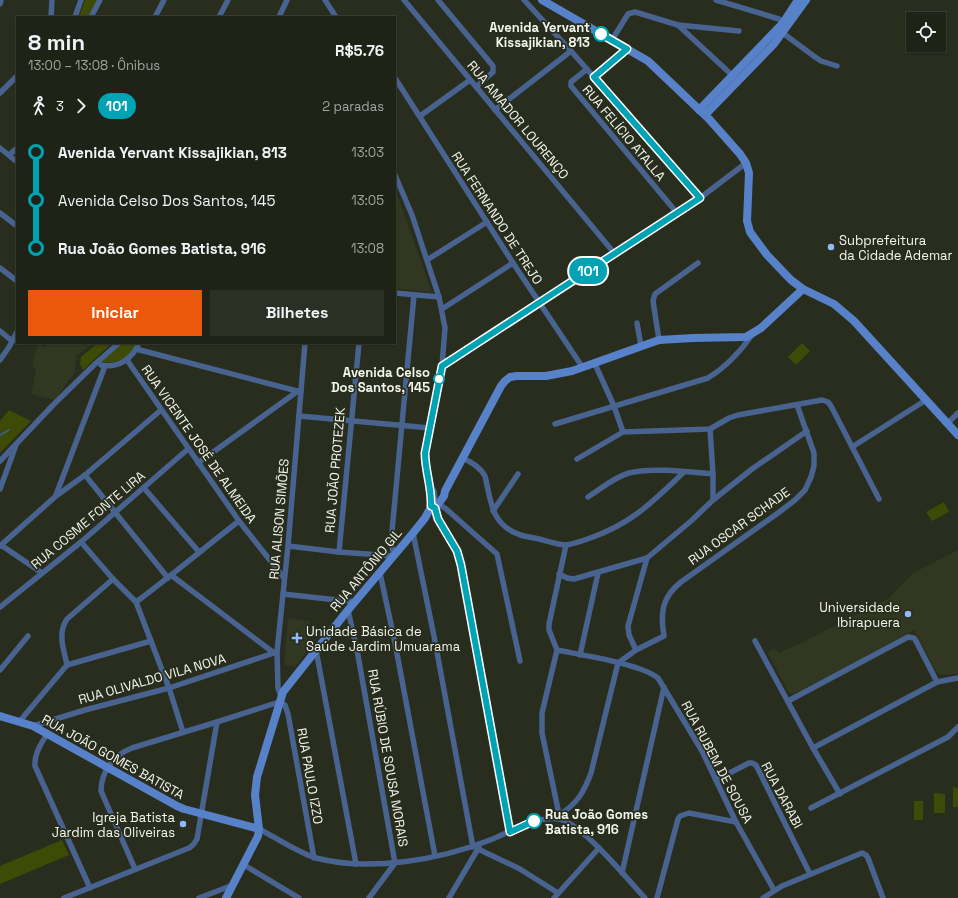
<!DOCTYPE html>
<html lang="pt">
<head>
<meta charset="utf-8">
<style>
	body { margin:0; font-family:"Space Grotesk",sans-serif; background:#2c2f23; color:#f1f3f6; height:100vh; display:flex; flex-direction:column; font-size:15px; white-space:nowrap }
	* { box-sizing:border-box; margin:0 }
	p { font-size:13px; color:#a1a4a1 }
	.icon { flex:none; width:22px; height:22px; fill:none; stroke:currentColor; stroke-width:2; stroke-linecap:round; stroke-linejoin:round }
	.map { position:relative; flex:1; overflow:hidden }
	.sheet { position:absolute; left:16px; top:16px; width:380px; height:328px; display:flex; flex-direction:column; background:#1f2216; border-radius:0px; box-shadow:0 1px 3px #0004,0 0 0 1px #3c3f35 }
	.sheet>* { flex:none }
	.badge { padding:0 8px; border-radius:13px; font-size:14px; line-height:26px }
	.fabs { position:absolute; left:906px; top:12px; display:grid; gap:8px }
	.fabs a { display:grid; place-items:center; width:40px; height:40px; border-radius:0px; background:#1f2216; box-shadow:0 1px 3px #0004,0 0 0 1px #3c3f35; font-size:20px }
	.map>.badge { position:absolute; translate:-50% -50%; box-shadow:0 0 0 2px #fff }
	.legs { display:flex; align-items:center; gap:6px; height:44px; padding:0 12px; font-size:13px }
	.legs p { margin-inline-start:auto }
	.head { display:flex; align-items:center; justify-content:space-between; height:68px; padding:0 12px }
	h1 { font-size:22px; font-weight:700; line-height:30px }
	.button { display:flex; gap:8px; margin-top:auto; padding:8px 12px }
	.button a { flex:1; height:46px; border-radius:0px; background:#ea580c; color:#fff; font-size:16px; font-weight:700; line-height:46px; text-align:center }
	.button a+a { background:#2c2f23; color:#f1f3f6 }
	ul { padding:0 12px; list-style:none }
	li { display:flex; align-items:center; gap:14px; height:48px; font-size:15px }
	li i { display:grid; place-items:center; width:6px; height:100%; margin:0 5px; background:currentColor }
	li i::after { content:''; width:10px; height:10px; margin:-5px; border:3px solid; border-radius:50%; background:#1f2216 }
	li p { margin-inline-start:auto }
	li:first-child i { background:linear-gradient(#0000 50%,currentColor 0) }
	li:last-child i { background:linear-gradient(currentColor 50%,#0000 0) }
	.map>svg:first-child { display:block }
	.built { fill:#313721 }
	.green { fill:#3e4b06 }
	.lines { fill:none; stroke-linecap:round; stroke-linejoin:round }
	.stream { stroke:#3960a4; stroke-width:1.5 }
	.street { stroke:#486390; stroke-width:5.5 }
	.secondary { stroke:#5781c9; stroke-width:8 }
	.line-1-casing { stroke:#fff; stroke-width:9 }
	.line-1 { stroke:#00a3b4; stroke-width:6 }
	.stop-1-dot { fill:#fff; stroke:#00a3b4; stroke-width:2 }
	.poi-dot { fill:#8fb8fd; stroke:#292d1d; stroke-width:1.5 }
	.labels { text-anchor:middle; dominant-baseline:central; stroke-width:3.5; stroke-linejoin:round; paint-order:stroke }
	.stop-label { font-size:13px; font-weight:bold; fill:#f2f5eb; stroke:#292d1d; text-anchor:end }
	.street-label { font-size:13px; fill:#f2f5eb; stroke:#292d1d }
	.poi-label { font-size:13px; fill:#f2f5eb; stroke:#292d1d; text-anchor:start }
</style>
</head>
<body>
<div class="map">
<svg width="958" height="898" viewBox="0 0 958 898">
	<rect width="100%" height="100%" fill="#292d1d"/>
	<g class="built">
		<path d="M395 191H396L432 292 395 289Z"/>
		<path d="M38 343 44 347 48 343H94L76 356 75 372 55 400 31 394 36 369 32 366Z"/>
		<path d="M958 550V674L941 675 937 673 914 630 850 665 794 694 789 693 767 652 775 648 778 653 799 644 889 598 913 573Z"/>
		<path d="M288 618 310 621 305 654 295 667 284 665Z"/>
	</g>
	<g class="green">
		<path d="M85 0H102L93 17H79Z"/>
		<path d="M98 343H112L83 370 80 364 81 357Z"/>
		<path d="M123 343H136C132 359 115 364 101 362Z"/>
		<path d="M802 343 810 351 796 365 788 357Z"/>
		<path d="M9 410 31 421 0 453V421Z"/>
		<path d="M944 502 949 512 932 521 926 512Z"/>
		<path d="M953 787 958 788V807H953Z"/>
		<path d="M934 793 945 794V813H934Z"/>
		<rect x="914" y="801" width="9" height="19"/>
		<path d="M62 840 69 855 0 884V866Z"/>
	</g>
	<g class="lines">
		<path class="stream" d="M0 435 9 430"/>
		<g class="street">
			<path d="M325 0 336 17"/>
			<path d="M404 0 615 254"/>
			<path d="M438 0 493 66V72L476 87"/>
			<path d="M524 0 571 51 700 198"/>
			<path d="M716 0 779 19 785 24"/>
			<path d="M0 4 1 0"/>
			<path d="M51 17 52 0"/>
			<path d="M75 17 81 0"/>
			<path d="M91 17 100 0"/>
			<path d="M155 17 164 0"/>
			<path d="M219 17 228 0"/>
			<path d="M279 17 287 0"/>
			<path d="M678 25 739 31"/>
			<path d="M780 31 815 57 821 61 837 66"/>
			<path d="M612 40 628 14 635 12 678 25 734 77"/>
			<path d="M587 69 571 82V86L677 213"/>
			<path d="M594 77 627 49"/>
			<path d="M395 78 513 263 583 368"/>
			<path d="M0 93 17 76"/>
			<path d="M495 110 571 51"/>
			<path d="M420 116 470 80"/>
			<path d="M0 148 17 162"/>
			<path d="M9 155 17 148"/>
			<path d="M395 175 412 215 439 297 445 328 442 366 425 453V465L430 485 431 502"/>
			<path d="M0 213 17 226"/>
			<path d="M427 260 487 222"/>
			<path d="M0 268 17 281"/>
			<path d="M395 293 439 297"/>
			<path d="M442 309 513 263"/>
			<path d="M637 323 641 346"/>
			<path d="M0 331 12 341"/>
			<path d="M659 340 653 301 655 294 698 263"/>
			<path d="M136 349 301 392"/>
			<path d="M0 360 9 347 17 332"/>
			<path d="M127 360 239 521 284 578"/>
			<path d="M595 364 614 406 623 432"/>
			<path d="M101 365C118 369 133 358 139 343"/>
			<path d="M442 366 700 198 746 163"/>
			<path d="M299 416 430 428"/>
			<path d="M555 424 708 378C726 367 740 352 752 335"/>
			<path d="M947 424 958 413"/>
			<path d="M852 447 926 400"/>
			<path d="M463 458C472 463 480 467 485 476 491 501 491 524 518 534 524 537 532 537 539 539 547 541 558 545 566 545 575 544 585 540 593 537 634 522 653 501 684 472"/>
			<path d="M577 459 623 432 710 429 729 418 738 415 822 400 828 402 831 406 879 499"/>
			<path d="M0 461 53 405 95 364 119 343"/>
			<path d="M198 463 298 391"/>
			<path d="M85 475 168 578"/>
			<path d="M430 485 434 491 435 500"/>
			<path d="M144 488 199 552"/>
			<path d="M0 489 16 445"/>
			<path d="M56 495 105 366"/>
			<path d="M588 497C601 489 614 477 629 473 651 467 690 472 713 474"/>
			<path d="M713 500 752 469 807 431"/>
			<path d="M439 505 445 508 497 554 520 661"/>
			<path d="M435 509 438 519 457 551 461 565 510 832"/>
			<path d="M493 511 518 474"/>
			<path d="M413 533 434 636 473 847"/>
			<path d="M81 542 113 579 136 602 169 688 183 732"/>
			<path d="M1 545 42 573"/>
			<path d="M0 546 56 496 85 475 161 410"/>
			<path d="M288 546 339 552 394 556 391 542 414 295"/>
			<path d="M339 552 359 343"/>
			<path d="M380 573 395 643 435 856"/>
			<path d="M559 574 567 578 574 579 647 558 691 521 713 500V474L710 429"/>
			<path d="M171 575 274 653"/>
			<path d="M283 594 355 602"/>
			<path d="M136 602C171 576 204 548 239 521"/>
			<path d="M0 607 81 542 188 449"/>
			<path d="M348 610 357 650 395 863 369 898"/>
			<path d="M755 641 813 748 840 794"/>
			<path d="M316 650 356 864"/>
			<path d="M557 650 549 630V624L566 545"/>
			<path d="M636 650 629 635 628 626 647 558"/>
			<path d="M580 655 598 573"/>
			<path d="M67 665C64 650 57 634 67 619L113 579"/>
			<path d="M0 670 28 636"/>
			<path d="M281 696 278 688 277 652 288 546 305 343"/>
			<path d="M788 701 908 637 914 638 916 641 937 682"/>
			<path d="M19 722 67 665 151 641"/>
			<path d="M33 726 85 710 169 688 277 652"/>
			<path d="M47 734C41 744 34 754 35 766L90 888"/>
			<path d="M813 748 937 682 958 678"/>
			<path d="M716 780 749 763H752L756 765 810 874"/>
			<path d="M811 808 948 737 958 727"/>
			<path d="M559 815C577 804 584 792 591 773L618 663 636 650 664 636C660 613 662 597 681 582L778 513 795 500 805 490 811 477 814 466V453L797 405"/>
			<path d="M560 819 542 733V713L557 650C582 655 641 664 658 678L702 751 736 822 774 890"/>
			<path d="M259 829C275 837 300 854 316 858 370 872 439 860 490 840 510 832 538 815 559 819 583 824 627 879 645 898"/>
			<path d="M478 849 520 869 558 893"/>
			<path d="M244 865 299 898"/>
			<path d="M135 869 101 791C101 771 114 755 132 748L217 722 279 702 285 705 288 714 314 858"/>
			<path d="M622 873 664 687"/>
			<path d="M64 898 189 848 193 845 197 839 217 722"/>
			<path d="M199 898 233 885"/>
			<path d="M449 898 479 847"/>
			<path d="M554 898 599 848"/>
			<path d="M657 898 678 819 680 816 689 813 736 822"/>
			<path d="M763 898 782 886 862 853 866 855 868 858 883 898"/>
		</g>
		<g class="secondary">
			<path d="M542 0 648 61 709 119 740 154 746 163 749 173 747 221 750 232 767 255 791 280 803 289 834 304 854 321 958 435"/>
			<path d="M699 110 783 23 798 0"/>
			<path d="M705 115 774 44 806 0"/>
			<path d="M439 503 444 496 445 491 501 386 505 381 510 377 517 376H546L572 371 659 340 693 338 746 337 761 328 803 289"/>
			<path d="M0 716 33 726 177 806 184 809 259 829"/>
			<path d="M226 898 258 836 259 829 255 795 257 777 283 692 348 610 413 533 425 518 431 507"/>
		</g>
	</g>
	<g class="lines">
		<g class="line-1-casing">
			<path id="line-1" d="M534 821 510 832 461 565 457 551 438 519 435 508 431 506C432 488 425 471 425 453L442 366 700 198 594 77 627 49 601 34"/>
		</g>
		<use href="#line-1" class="line-1"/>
	</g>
	<g class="stop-1-dot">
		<circle cx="601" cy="34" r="7"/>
		<circle cx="439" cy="379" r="5"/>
		<circle cx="534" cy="821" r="7"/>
	</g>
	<g class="poi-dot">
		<circle cx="831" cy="247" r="4"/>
		<circle cx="908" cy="614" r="4"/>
		<path d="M295 632h4v4h4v4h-4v4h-4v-4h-4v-4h4z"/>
		<circle cx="183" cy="824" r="4"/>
	</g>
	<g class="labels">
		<g class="stop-label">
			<text x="590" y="27">Avenida Yervant<tspan x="590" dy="15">Kissajikian, 813</tspan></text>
			<text x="430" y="372">Avenida Celso<tspan x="430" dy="15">Dos Santos, 145</tspan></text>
			<text x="545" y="814" text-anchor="start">Rua João Gomes<tspan x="545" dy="15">Batista, 916</tspan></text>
		</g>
		<g class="street-label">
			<text transform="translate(518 120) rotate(50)">RUA AMADOR LOURENÇO</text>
			<text transform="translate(624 133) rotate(50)">RUA FELÍCIO ATALLA</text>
			<text transform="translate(497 218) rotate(57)">RUA FERNANDO DE TREJO</text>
			<text transform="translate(199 444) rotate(55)">RUA VICENTE JOSÉ DE ALMEIDA</text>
			<text transform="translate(335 470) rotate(-85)">RUA JOÃO PROTEZEK</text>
			<text transform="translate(279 519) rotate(-85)">RUA ALISON SIMÕES</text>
			<text transform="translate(88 520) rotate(-40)">RUA COSME FONTE LIRA</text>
			<text transform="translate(739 526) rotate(-36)">RUA OSCAR SCHADE</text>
			<text transform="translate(366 570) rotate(-50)">RUA ANTÔNIO GIL</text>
			<text transform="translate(152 679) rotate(-16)">RUA OLIVALDO VILA NOVA</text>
			<text transform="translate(113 757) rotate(29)">RUA JOÃO GOMES BATISTA</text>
			<text transform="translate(388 758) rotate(80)">RUA RÚBIO DE SOUSA MORAIS</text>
			<text transform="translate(717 762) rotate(62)">RUA RUBEM DE SOUSA</text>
			<text transform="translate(310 776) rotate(80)">RUA PAULO IZZO</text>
			<text transform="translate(782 795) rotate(62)">RUA DARABI</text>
		</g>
		<g class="poi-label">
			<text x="839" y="240">Subprefeitura<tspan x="839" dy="15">da Cidade Ademar</tspan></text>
			<text x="900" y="607" text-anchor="end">Universidade<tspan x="900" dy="15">Ibirapuera</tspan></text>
			<text x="306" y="631">Unidade Básica de<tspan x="306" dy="15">Saúde Jardim Umuarama</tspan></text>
			<text x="175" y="817" text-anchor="end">Igreja Batista<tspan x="175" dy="15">Jardim das Oliveiras</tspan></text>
		</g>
	</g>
</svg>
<div class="fabs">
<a><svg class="icon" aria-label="locate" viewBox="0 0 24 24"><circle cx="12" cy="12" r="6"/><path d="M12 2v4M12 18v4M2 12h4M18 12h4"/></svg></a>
</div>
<b class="badge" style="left:588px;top:271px;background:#00a3b4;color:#fff">101</b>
<section class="sheet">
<div class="head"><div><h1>8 min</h1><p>13:00 – 13:08 · Ônibus</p></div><b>R$5.76</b></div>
<div class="legs"><svg class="icon" aria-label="walk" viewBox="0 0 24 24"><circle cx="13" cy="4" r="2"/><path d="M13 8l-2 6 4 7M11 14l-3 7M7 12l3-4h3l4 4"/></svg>3<svg class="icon" aria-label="forward" viewBox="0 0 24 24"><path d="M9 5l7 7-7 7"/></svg><b class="badge" style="background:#00a3b4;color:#fff">101</b><p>2 paradas</p></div>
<ul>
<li><i style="color:#00a3b4"></i><b>Avenida Yervant Kissajikian, 813</b><p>13:03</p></li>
<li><i style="color:#00a3b4"></i><span>Avenida Celso Dos Santos, 145</span><p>13:05</p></li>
<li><i style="color:#00a3b4"></i><b>Rua João Gomes Batista, 916</b><p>13:08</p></li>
</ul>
<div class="button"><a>Iniciar</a><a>Bilhetes</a></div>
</section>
</div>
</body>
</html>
